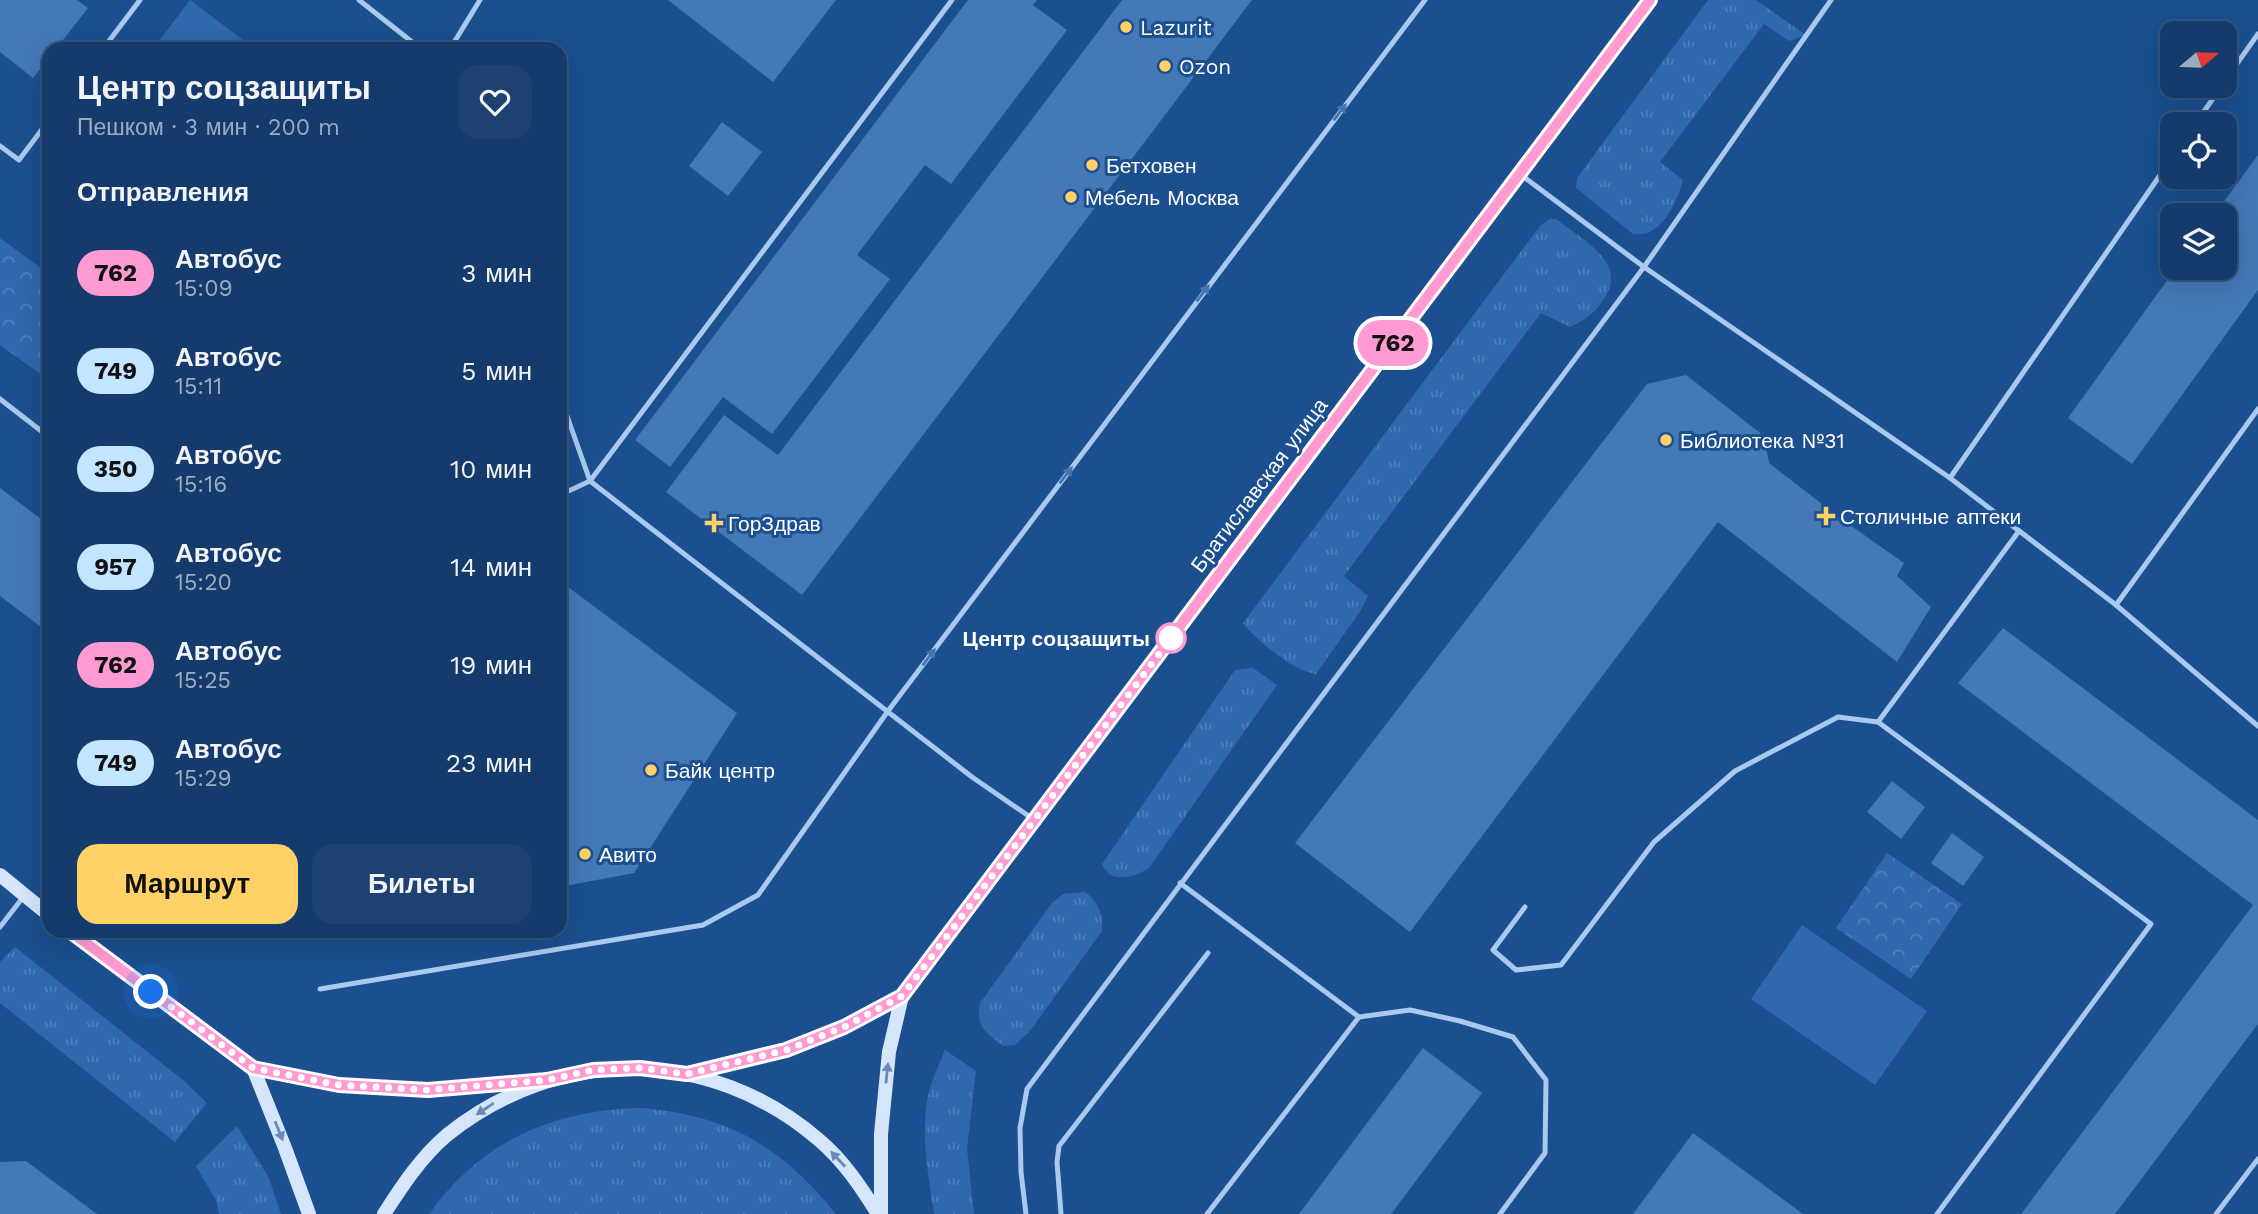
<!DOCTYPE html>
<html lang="ru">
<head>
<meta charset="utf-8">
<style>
	body { margin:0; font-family:"Work Sans",sans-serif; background:#1d4271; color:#f1f3f6; height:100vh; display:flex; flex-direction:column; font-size:26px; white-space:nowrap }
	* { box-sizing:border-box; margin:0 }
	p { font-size:23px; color:#9dadc1 }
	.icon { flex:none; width:38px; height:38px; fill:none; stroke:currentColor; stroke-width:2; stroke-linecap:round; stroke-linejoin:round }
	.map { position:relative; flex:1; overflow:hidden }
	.side { position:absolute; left:42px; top:42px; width:525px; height:896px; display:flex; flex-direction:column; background:#143b6b; border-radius:21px; box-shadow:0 7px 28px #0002,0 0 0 2px #33557e }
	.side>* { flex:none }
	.badge { padding:0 14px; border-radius:23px; font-size:24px; line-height:46px }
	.needle { width:46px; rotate:71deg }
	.fabs { position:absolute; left:2160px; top:21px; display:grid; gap:14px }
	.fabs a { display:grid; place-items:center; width:77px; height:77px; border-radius:14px; background:#143b6b; box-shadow:0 7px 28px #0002,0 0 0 2px #33557e; font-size:35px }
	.you { position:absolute; width:35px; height:35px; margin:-18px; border:5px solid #fff; border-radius:50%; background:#1a73e8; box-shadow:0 0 0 10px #1a73e833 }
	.map>.badge { position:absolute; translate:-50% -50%; box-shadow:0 0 0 4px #fff }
	h2 { padding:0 35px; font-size:26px; line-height:63px }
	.round { display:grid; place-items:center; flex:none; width:74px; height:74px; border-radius:21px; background:#1d4271 }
	.head { display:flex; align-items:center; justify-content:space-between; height:119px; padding:0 35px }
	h1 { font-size:33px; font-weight:800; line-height:52px }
	.action { display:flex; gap:14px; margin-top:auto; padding:14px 35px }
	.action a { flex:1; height:80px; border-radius:21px; background:#ffd166; color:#111; font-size:28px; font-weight:800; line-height:80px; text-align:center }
	.action a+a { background:#1d4271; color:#f1f3f6 }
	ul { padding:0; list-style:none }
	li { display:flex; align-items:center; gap:21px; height:98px; padding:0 35px }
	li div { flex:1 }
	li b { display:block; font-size:26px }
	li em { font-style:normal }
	li .badge { min-width:77px; font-weight:700; text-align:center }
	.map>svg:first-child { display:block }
	.grass { fill:url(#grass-tufts) }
	.forest { fill:url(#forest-crowns) }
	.pitch { fill:#2e69ad }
	.building { fill:#4478b7 }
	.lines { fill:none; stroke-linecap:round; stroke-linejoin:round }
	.lane { stroke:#a9c9ee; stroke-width:5 }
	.secondary { stroke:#d6e6fa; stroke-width:14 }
	.oneway { fill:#4674ac }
	.oneway2 { fill:#668bba }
	.line-casing { stroke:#fff; stroke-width:16 }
	.line { stroke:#ff9ad2; stroke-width:10 }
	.walk { stroke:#fff; stroke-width:7; stroke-dasharray:0 12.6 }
	.poi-dot { fill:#ffd166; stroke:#1b4f8f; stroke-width:2.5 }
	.stop-dot { fill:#fff; stroke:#ff9ad2; stroke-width:3.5 }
	.labels { text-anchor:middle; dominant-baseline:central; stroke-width:6; stroke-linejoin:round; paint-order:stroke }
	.poi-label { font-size:21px; fill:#fff; stroke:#1b4f8f; text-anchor:start }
	.street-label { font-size:21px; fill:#fff; stroke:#1b4f8f }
	.stop-label { font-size:21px; font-weight:bold; fill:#fff; stroke:#1b4f8f; text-anchor:end }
</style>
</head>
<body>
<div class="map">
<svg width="2258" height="1214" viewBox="0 0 2258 1214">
	<defs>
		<pattern id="grass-tufts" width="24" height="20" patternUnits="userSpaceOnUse" patternTransform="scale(1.75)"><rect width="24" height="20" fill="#2e69ad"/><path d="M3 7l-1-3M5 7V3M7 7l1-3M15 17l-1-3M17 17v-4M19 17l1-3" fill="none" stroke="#4d80b9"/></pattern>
		<pattern id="forest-crowns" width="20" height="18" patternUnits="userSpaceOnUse" patternTransform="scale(1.75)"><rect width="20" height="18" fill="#2e69ad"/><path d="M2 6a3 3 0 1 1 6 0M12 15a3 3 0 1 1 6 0" fill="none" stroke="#4d80b9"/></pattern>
	</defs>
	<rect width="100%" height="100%" fill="#1b4f8f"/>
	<g class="grass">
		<path d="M1708 0H1756L1806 35 1789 41 1764 24 1660 162 1683 180C1677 202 1661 239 1633 234L1576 188 1577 178Z"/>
		<path d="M1550 219H1556C1581 239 1629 262 1604 299 1595 313 1585 320 1570 327L1541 313 1344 576 1368 596 1361 610 1316 674C1294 672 1256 640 1243 623L1540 226Z"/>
		<path d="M1253 668 1277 685 1149 868C1135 877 1110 885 1102 864L1235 670Z"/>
		<path d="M1085 892C1099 902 1103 914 1102 931L1030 1031 1015 1045 1003 1046C985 1032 976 1028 980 1003L1052 903 1063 894Z"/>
		<path d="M15 947 183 1080 207 1103 175 1142 0 1003V962Z"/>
		<path d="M945 1050 976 1071 967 1148 974 1214H934C929 1179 922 1144 926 1108 928 1088 937 1069 945 1050Z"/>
		<path d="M641 1108C728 1115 781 1146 836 1214H429C482 1141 552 1110 641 1108Z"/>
		<path d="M237 1126 269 1178 281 1214H219L216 1200 196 1166Z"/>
	</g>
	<g class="forest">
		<path d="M0 238 49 274V380L0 345Z"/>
		<path d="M1887 853 1962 904 1911 979 1836 928Z"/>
	</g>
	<g class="pitch">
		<path d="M190 0 255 49H153Z"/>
		<path d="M1802 925 1927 1011 1875 1085 1751 999Z"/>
	</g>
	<g class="building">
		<path d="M0 0H77L88 8 56 49H49V58L33 78 0 52Z"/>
		<path d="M668 0H836L773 82Z"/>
		<path d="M968 0H1037L1033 5 1067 30 951 184 925 165 857 255 890 279 772 434 723 397 670 467 635 440Z"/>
		<path d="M1122 0H1252L802 595 666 492 724 415 778 455Z"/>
		<path d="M722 122 762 152 728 196 689 166Z"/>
		<path d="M2258 155V290L2132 464 2068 418 2176 268H2224V215H2214Z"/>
		<path d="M1686 375 1764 436 1769 463 1840 518 1904 563 1897 576 1931 607 1897 662 1718 522 1410 932 1295 843 1647 384Z"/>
		<path d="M0 488 49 525V633L0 596Z"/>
		<path d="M560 581 737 713 634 873 560 887Z"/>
		<path d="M2003 628 2258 820V1024L2115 1214H2021L2253 905 1958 683Z"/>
		<path d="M1892 781 1925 807 1901 839 1867 812Z"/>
		<path d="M1952 833 1984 857 1963 886 1931 863Z"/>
		<path d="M1423 1048 1482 1093 1391 1214H1299Z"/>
		<path d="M1693 1133 1803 1214H1633Z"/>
		<path d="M26 1161 97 1214H0V1162Z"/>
	</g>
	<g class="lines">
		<g class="lane">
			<path d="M359 0 421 49"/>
			<path d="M952 0 590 481 972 777 1033 819"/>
			<path d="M103 49 140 0"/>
			<path d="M450 49 480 0"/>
			<path d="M2224 82 2258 34"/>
			<path d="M2195 124 2222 86"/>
			<path d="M0 146 19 160 49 120"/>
			<path d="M1521 175 1644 267 1950 478 2116 605 2258 726"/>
			<path d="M560 396 590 481 560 495"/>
			<path d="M0 399 49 437"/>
			<path d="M1950 478 2172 158"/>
			<path d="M2116 605 2258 409"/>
			<path d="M1180 883 1359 1017 1410 1010 1460 1021 1513 1037 1546 1080 1545 1153 1500 1214"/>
			<path d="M1525 907 1493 950 1516 970 1561 965 1654 842 1735 771 1838 717 1878 722"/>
			<path d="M0 927 24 896"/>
			<path d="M320 989 703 925 758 895 888 711 1425 0"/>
			<path d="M1026 1214 1021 1172 1020 1128 1027 1089 1644 267 1831 0"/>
			<path d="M1061 1214 1057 1162 1059 1146 1208 953"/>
			<path d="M1207 1214 1359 1017"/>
			<path d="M1937 1214 2151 924 1878 722 2019 531"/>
			<path d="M2216 1214 2258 1159"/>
		</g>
		<g class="secondary">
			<path d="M0 875 49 915"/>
			<path d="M70 931 253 1068 339 1085 428 1090 535 1081"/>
			<path d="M253 1068 285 1148 309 1214"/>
			<path d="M688 1073 787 1050 844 1027 902 996"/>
			<path d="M384 1214C402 1186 421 1157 447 1135 558 1046 710 1046 819 1140 843 1160 861 1187 878 1214"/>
			<path d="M881 1214V1134L889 1052 902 996 1650 0"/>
		</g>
	</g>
	<defs><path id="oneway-solid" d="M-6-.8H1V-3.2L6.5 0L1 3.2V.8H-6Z" transform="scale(1.75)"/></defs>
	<g class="oneway">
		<use href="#oneway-solid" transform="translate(1340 112) rotate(-53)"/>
		<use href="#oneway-solid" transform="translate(1203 293) rotate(-53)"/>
		<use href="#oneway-solid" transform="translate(1066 475) rotate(-53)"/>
		<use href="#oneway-solid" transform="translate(929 657) rotate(-53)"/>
	</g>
	<g class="oneway2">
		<use href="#oneway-solid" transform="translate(887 1073) rotate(-84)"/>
		<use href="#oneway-solid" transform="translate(485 1109) rotate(146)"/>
		<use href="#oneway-solid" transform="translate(279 1131) rotate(68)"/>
		<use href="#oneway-solid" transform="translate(838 1159) rotate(-133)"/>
	</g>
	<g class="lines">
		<g class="line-casing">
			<path id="line" d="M70 931 253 1068 339 1085 428 1090 547 1080 593 1070 640 1068 687 1074 786 1050 844 1027 902 996 1650 0"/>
		</g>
		<use href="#line" class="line"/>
		<path class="walk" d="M151 992 253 1068 339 1085 428 1090 547 1080 593 1070 640 1068 687 1074 786 1050 844 1027 902 996 1171 638"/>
	</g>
	<g class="poi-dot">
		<circle cx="1126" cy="27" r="7"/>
		<circle cx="1165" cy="66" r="7"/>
		<circle cx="1092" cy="165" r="7"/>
		<circle cx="1071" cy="197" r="7"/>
		<circle cx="1666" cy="440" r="7"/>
		<path d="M1822.5 505.5h7v7h7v7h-7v7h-7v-7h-7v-7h7z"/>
		<path d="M710.5 512.5h7v7h7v7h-7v7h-7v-7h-7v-7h7z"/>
		<circle cx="651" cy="770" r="7"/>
		<circle cx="585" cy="854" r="7"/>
	</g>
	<circle class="stop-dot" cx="1171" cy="638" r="14"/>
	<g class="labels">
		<g class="poi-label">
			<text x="1140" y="27">Lazurit</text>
			<text x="1179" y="66">Ozon</text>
			<text x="1106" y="165">Бетховен</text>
			<text x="1085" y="197">Мебель Москва</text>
			<text x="1680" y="440">Библиотека №31</text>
			<text x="1840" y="516">Столичные аптеки</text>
			<text x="728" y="523">ГорЗдрав</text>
			<text x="665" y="770">Байк центр</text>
			<text x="599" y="854">Авито</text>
		</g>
		<g class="street-label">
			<text transform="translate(1259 485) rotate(-53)">Братиславская улица</text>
		</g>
		<g class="stop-label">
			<text x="1150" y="638">Центр соцзащиты</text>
		</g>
	</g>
</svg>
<div class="fabs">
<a><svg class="needle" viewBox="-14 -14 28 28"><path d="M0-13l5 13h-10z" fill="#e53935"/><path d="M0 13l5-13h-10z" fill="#9dadc1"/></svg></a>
<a><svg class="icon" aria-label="locate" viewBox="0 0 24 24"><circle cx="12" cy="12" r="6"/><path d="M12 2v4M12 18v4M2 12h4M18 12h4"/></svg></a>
<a><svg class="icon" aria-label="layers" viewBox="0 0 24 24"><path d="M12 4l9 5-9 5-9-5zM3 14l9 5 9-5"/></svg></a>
</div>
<div class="you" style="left:151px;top:992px"></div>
<b class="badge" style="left:1393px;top:343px;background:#ff9ad2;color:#111">762</b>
<section class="side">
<div class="head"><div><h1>Центр соцзащиты</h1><p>Пешком · 3 мин · 200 m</p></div><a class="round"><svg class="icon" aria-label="heart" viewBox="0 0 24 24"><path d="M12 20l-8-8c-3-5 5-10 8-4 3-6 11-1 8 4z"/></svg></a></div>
<h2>Отправления</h2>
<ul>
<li><span class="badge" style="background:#ff9ad2;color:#111">762</span><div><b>Автобус</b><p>15:09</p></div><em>3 мин</em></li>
<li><span class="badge" style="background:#c2e6ff;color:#111">749</span><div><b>Автобус</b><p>15:11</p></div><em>5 мин</em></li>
<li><span class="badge" style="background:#c2e6ff;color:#111">350</span><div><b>Автобус</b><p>15:16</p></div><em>10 мин</em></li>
<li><span class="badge" style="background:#c2e6ff;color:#111">957</span><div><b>Автобус</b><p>15:20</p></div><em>14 мин</em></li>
<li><span class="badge" style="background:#ff9ad2;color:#111">762</span><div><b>Автобус</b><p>15:25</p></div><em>19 мин</em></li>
<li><span class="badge" style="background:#c2e6ff;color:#111">749</span><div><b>Автобус</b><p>15:29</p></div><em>23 мин</em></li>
</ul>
<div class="action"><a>Маршрут</a><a>Билеты</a></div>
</section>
</div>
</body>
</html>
